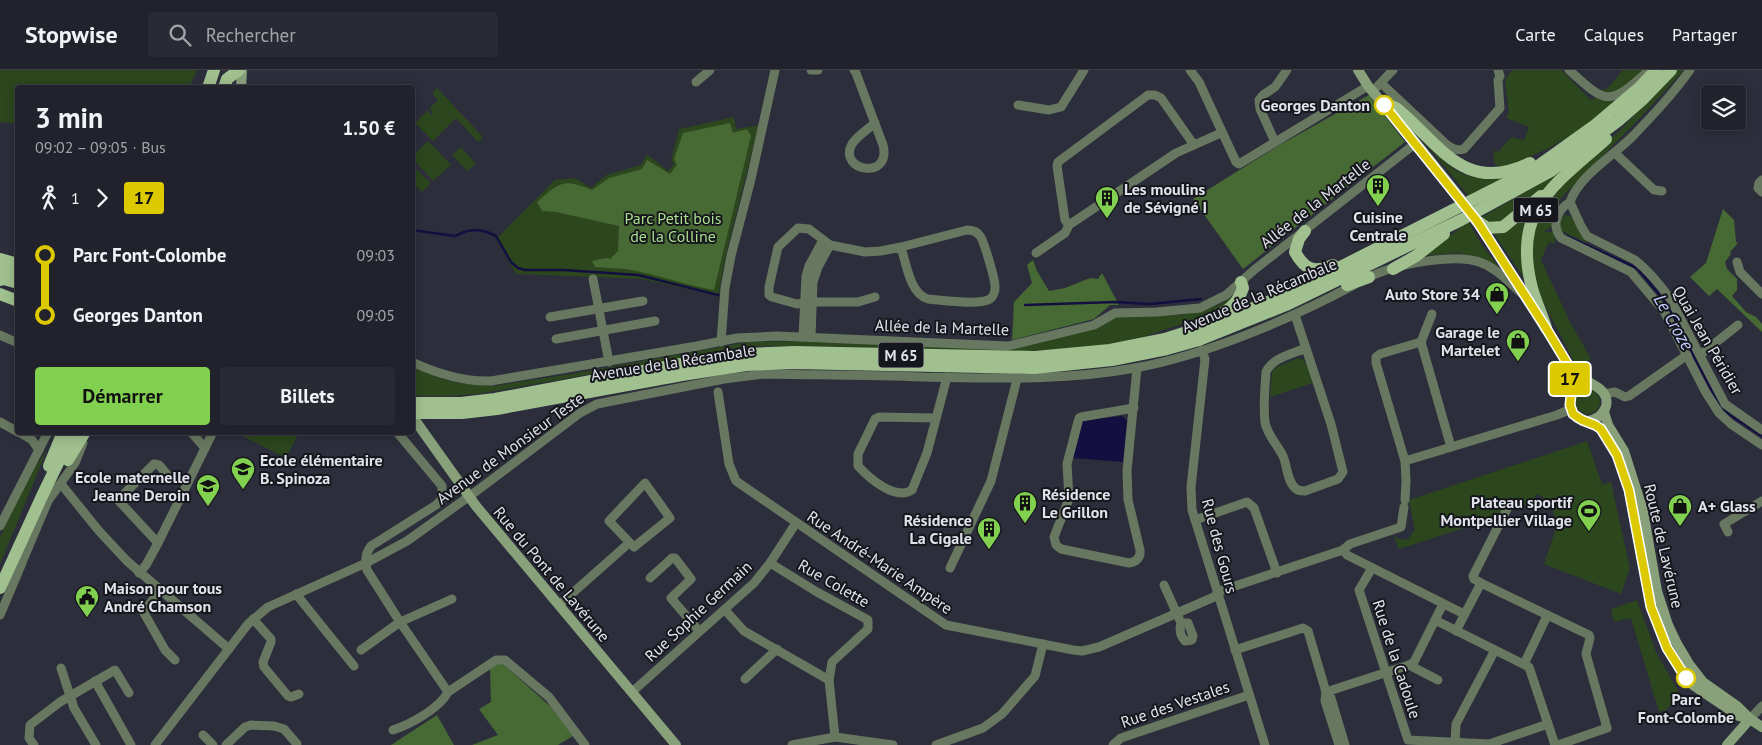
<!DOCTYPE html>
<html lang="fr">
<head>
<meta charset="utf-8">
<style>
	body { margin:0; font-family:"PT Sans",sans-serif; background:#292a34; color:#f1f3f6; height:100vh; display:flex; flex-direction:column; font-size:19px; white-space:nowrap }
	* { box-sizing:border-box; margin:0 }
	p { font-size:16px; color:#a2a4a9 }
	.icon { flex:none; width:28px; height:28px; fill:none; stroke:currentColor; stroke-width:2; stroke-linecap:round; stroke-linejoin:round }
	.map { position:relative; flex:1; overflow:hidden }
	.panel { position:absolute; left:15px; top:15px; width:400px; height:350px; display:flex; flex-direction:column; background:#21222c; border-radius:5px; box-shadow:0 2px 12px #0003,0 0 0 1px #3e3f48 }
	.panel>* { flex:none }
	.badge { padding:0 10px; border-radius:4px; font-size:18px; line-height:32px }
	.fabs { position:absolute; left:1701px; top:15px; display:grid; gap:10px }
	.fabs a { display:grid; place-items:center; width:45px; height:45px; border-radius:5px; background:#21222c; box-shadow:0 2px 12px #0003,0 0 0 1px #3e3f48; font-size:25px }
	.map>.badge { position:absolute; translate:-50% -50%; box-shadow:0 0 0 2px #fff }
	.legs { display:flex; align-items:center; gap:8px; height:55px; padding:0 20px; font-size:16px }
	.legs p { margin-inline-start:auto }
	.headline { display:flex; align-items:center; justify-content:space-between; height:85px; padding:0 20px }
	h1 { font-size:28px; font-weight:700; line-height:38px }
	.button { display:flex; gap:10px; margin-top:auto; padding:10px 20px }
	.button a { flex:1; height:58px; border-radius:5px; background:#82d050; color:#111; font-size:20px; font-weight:700; line-height:58px; text-align:center }
	.button a+a { background:#292a34; color:#f1f3f6 }
	ul { padding:0 20px; list-style:none }
	li { display:flex; align-items:center; gap:18px; height:60px; font-size:19px }
	li i { display:grid; place-items:center; width:8px; height:100%; margin:0 6px; background:currentColor }
	li i::after { content:''; width:12px; height:12px; margin:-6px; border:4px solid; border-radius:50%; background:#21222c }
	li p { margin-inline-start:auto }
	li:first-child i { background:linear-gradient(#0000 50%,currentColor 0) }
	li:last-child i { background:linear-gradient(currentColor 50%,#0000 0) }
	header { display:flex; align-items:center; gap:30px; box-sizing:border-box; height:70px; padding:0 25px; background:#21222c; border-bottom:1px solid #3e3f48 }
	header strong { font-size:24px }
	nav { display:flex; gap:28px; margin-inline-start:auto; font-size:18px }
	.search { width:350px; height:45px; background:#292a34; display:flex; align-items:center; gap:12px; box-sizing:border-box; padding:0 18px; border-radius:5px; color:#a2a4a9; font-size:19px }
	.map>svg:first-child { display:block }
	.green { fill:#2c461d }
	.forest { fill:#476a34 }
	.water { fill:#130f40 }
	.lines { fill:none; stroke-linecap:round; stroke-linejoin:round }
	.stream { stroke:#130f40; stroke-width:2.5 }
	.street { stroke:#687860; stroke-width:9 }
	.secondary { stroke:#88a17b; stroke-width:10 }
	.primary { stroke:#a0c08f; stroke-width:12 }
	.line-1-casing { stroke:#fff; stroke-width:11 }
	.line-1 { stroke:#ddc900; stroke-width:8 }
	.stop-1-dot { fill:#fff; stroke:#ddc900; stroke-width:2.5 }
	.labels { text-anchor:middle; dominant-baseline:central; stroke-width:4; stroke-linejoin:round; paint-order:stroke }
	.shield { fill:#16171c; stroke:#a4a5ad; stroke-width:1 }
	.shield-label { font-size:15px; font-weight:bold; fill:#e1e2eb }
	.stop-label { font-size:16px; font-weight:bold; fill:#e1e2eb; stroke:#16171c; text-anchor:end }
	.poi-label { font-size:16px; font-weight:bold; fill:#e1e2eb; stroke:#16171c; text-anchor:start }
	.street-label { font-size:16px; fill:#e1e2eb; stroke:#16171c }
	.park-label { font-size:16px; fill:#abdf8f; stroke:#16171c }
	.water-label { font-size:18px; font-style:italic; fill:#c1c7fb; stroke:#16171c }
</style>
</head>
<body>
<header>
<strong>Stopwise</strong>
<div class="search"><svg class="icon" aria-label="search" viewBox="0 0 24 24"><circle cx="10" cy="10" r="6"/><path d="M15 15l6 6"/></svg>Rechercher</div>
<nav><a>Carte</a><a>Calques</a><a>Partager</a></nav>
</header>
<div class="map">
<svg width="1762" height="675" viewBox="0 0 1762 675">
	<rect width="100%" height="100%" fill="#2c2e3b"/>
	<g class="green">
		<path d="M0 0H197L189 17 18 18 17 54 0 52Z"/>
		<path d="M1512 0H1561L1591 30 1597 27 1614 32 1582 59 1549 78 1510 96 1501 97 1495 94 1493 85 1495 80 1498 82 1512 67 1524 70 1529 57 1506 48 1509 43 1505 10Z"/>
		<path d="M1623 0H1644C1629 14 1621 25 1599 21L1607 19Z"/>
		<path d="M1676 0H1684L1643 45 1561 128 1553 146 1552 156 1544 162H1554L1555 174 1549 172 1541 190 1570 252 1591 289 1579 294 1575 293 1540 226 1531 199 1535 149 1564 113 1583 96 1622 58Z"/>
		<path d="M437 18 483 67 478 72 456 48 433 71 415 53 428 40 432 46 433 45 430 38 438 30 432 23Z"/>
		<path d="M734 47 736 59 759 55 728 176 718 226 642 209 516 204 496 169 555 110 575 108 591 118 606 105 641 95 647 84 668 101 674 93 671 90 679 59Z"/>
		<path d="M428 71 451 95 433 111 413 89V86Z"/>
		<path d="M1424 72C1454 101 1461 111 1505 108L1469 126Z"/>
		<path d="M461 77 476 94 467 101 452 85Z"/>
		<path d="M412 95 431 113 422 122 413 113Z"/>
		<path d="M1564 100 1546 119 1503 152 1491 154 1482 147Z"/>
		<path d="M1529 142 1526 211 1494 164 1501 163Z"/>
		<path d="M1565 145C1576 146 1582 162 1588 170L1587 173 1560 160 1561 149Z"/>
		<path d="M1469 153 1483 177 1501 199 1475 186 1457 183 1424 186 1464 155Z"/>
		<path d="M1237 222 1233 230 1206 246 1140 268 1096 277 1009 282 822 276H748L478 324 451 326H413L412 297 443 309 457 313 494 316 571 304 748 272 823 271 1007 278 1116 246 1180 245 1203 241 1221 234Z"/>
		<path d="M1298 288C1308 290 1310 304 1313 313L1270 327 1272 303 1274 298Z"/>
		<circle cx="1588" cy="332" r="12"/>
		<path d="M237 363H299L286 388Z"/>
		<path d="M1587 371 1602 414 1596 416 1611 412 1630 498 1621 524 1544 494 1557 455 1550 431 1537 424 1529 437 1510 427 1501 446 1399 479 1394 467 1403 470 1409 468 1413 462 1415 461 1409 430Z"/>
		<path d="M47 380 0 494V467L28 407Z"/>
		<path d="M1637 530 1656 582 1681 626 1666 640 1659 642 1631 548 1614 552 1611 539Z"/>
	</g>
	<g class="forest">
		<path d="M1369 25 1405 72 1243 199 1193 129 1278 76Z"/>
		<path d="M730 53 733 63 747 59 751 66 714 220C684 215 656 204 626 199 616 198 605 198 595 197L592 191 606 188 610 189 618 181 619 156 556 142 542 141 537 132C560 112 563 108 592 120L609 108 642 99 647 90 670 104 677 95 674 89 683 63Z"/>
		<path d="M1723 139 1734 150 1736 172 1738 173 1730 182 1731 184 1725 192 1727 199 1737 209V220L1732 226 1746 242 1756 247 1762 254V262L1717 219 1709 226 1690 207 1706 193Z"/>
		<path d="M1033 190 1037 201 1049 221 1065 218 1090 208 1098 209 1102 203 1119 235H1110L1094 249 1012 270 1014 232 1032 213 1027 195Z"/>
		<path d="M499 593 504 595 551 637 573 666 558 675H472L498 665 479 639 491 632 490 599Z"/>
		<path d="M437 645 454 675H391Z"/>
	</g>
	<path class="water" d="M1122 346 1127 350 1123 392 1073 388 1082 352 1086 350Z"/>
	<g class="lines">
		<g class="stream">
			<path d="M412 160 455 166 467 161 477 160 487 162 496 166 511 192 518 198 525 200H564L638 205 718 225"/>
			<path d="M1566 166 1637 198 1665 231 1716 329 1730 345 1762 366"/>
			<path d="M1025 235 1115 232 1150 234 1201 229"/>
		</g>
		<g class="street">
			<path d="M811 0H818"/>
			<path d="M854 0 856 3 883 75C892 111 837 101 852 74 857 66 868 59 875 53"/>
			<path d="M1190 0 1199 12 1236 92 1239 94 1368 16"/>
			<path d="M1569 0C1607 35 1610 36 1648 1"/>
			<path d="M696 12 710 0"/>
			<path d="M1381 13 1447 75C1453 79 1457 81 1464 79L1500 38 1498 10 1500 6 1498 0"/>
			<path d="M1373 21 1393 0"/>
			<path d="M1018 35 1049 40 1061 37 1084 0"/>
			<path d="M1275 72 1260 39 1259 30 1263 25 1275 17 1287 0"/>
			<path d="M1615 83 1654 120 1662 121"/>
			<path d="M1762 110 1759 113 1758 118 1762 122"/>
			<path d="M1570 132C1557 140 1551 155 1561 168L1631 202 1664 241 1705 321 1719 343 1731 354 1762 375"/>
			<path d="M1570 132 1581 156 1587 166 1635 190C1649 201 1661 216 1671 230L1725 334 1762 360"/>
			<path d="M1570 132C1579 106 1613 86 1633 66 1653 45 1673 24 1690 0"/>
			<path d="M1069 155 1065 150 1057 96 1058 92 1148 25H1155L1161 28 1194 75"/>
			<path d="M1036 183 1065 163 1069 155 1176 83 1221 63"/>
			<path d="M1737 192 1740 202 1762 224"/>
			<path d="M593 209 609 292"/>
			<path d="M1366 209C1390 195 1456 182 1482 193 1497 199 1509 212 1521 223"/>
			<path d="M875 227 858 232H813L797 234 772 227 769 225V217L778 177 798 158 809 159 830 175 865 182 881 181 901 177 967 160C972 160 977 161 980 166 984 171 996 212 995 218 995 222 993 227 990 229 979 236 942 230 928 229 910 224 906 193 901 177"/>
			<path d="M1432 244 1421 272 1451 377"/>
			<path d="M1295 245 1331 354 1343 402 1338 409 1305 421C1301 421 1298 421 1295 418 1287 411 1287 395 1283 386 1277 374 1267 365 1265 352 1263 335 1265 318 1266 302 1272 288 1292 284 1306 278"/>
			<path d="M550 247 643 231"/>
			<path d="M0 265 18 273"/>
			<path d="M803 267 806 206 809 196 823 170"/>
			<path d="M811 267 813 212 818 197 830 175"/>
			<path d="M556 269 655 251"/>
			<path d="M721 272 725 218 731 186 751 109 775 0"/>
			<path d="M1202 280 1205 289 1191 417 1192 440 1265 675"/>
			<path d="M1700 285 1738 255"/>
			<path d="M412 292C438 304 463 312 491 311L697 276 737 268 777 266 1008 276 1094 255 1115 243 1157 242 1200 238 1226 225 1254 200 1416 73"/>
			<path d="M718 322 729 394 736 411 946 555 1073 580 1082 581 1099 577 1214 527 1220 521 1343 480 1347 485 1464 544"/>
			<path d="M1604 324 1615 322 1625 327 1629 326 1687 285"/>
			<path d="M1134 338 1081 347 1079 348 1067 394 1069 429 1054 467 1056 475 1061 479 1129 493C1136 492 1141 488 1140 480L1128 430 1127 401 1137 298"/>
			<path d="M936 348 879 347 875 349 858 384V396C869 408 895 431 912 420L927 383 947 307"/>
			<path d="M0 352 18 362"/>
			<path d="M19 362 32 370 39 380"/>
			<path d="M191 362 205 378"/>
			<path d="M397 362 442 416V429L436 435 371 476C365 484 365 490 367 500L400 552 448 622"/>
			<path d="M1405 391 1376 293V287L1380 284 1421 272"/>
			<path d="M645 413 670 448 634 477 609 451Z"/>
			<path d="M61 414 99 461 127 491 229 579"/>
			<path d="M1405 430 1406 411 1405 391 1557 345 1571 339"/>
			<path d="M1195 450 1247 432 1254 438 1277 503"/>
			<path d="M0 456 48 362"/>
			<path d="M1728 462 1724 454 1762 431"/>
			<path d="M158 473 118 430 154 394 159 395 170 408"/>
			<path d="M1343 480 1350 474 1401 457 1404 437"/>
			<path d="M23 490 48 431 75 393 83 373"/>
			<path d="M770 493 817 522 868 550V559L832 592 829 610"/>
			<path d="M950 498 991 411 1017 309"/>
			<path d="M1372 498 1359 520 1408 670 1489 674 1548 654"/>
			<path d="M139 503 146 495 158 473 213 362"/>
			<path d="M650 508 672 488H675L691 509 671 528 699 561"/>
			<path d="M1481 513 1474 509 1473 506 1507 439"/>
			<path d="M1164 515 1181 553C1179 560 1180 566 1185 571L1192 570 1193 566 1188 553H1181"/>
			<path d="M160 521 144 541V543L165 580 175 590"/>
			<path d="M296 524 354 596"/>
			<path d="M559 535 629 473"/>
			<path d="M725 540 744 561 829 610 835 667"/>
			<path d="M0 545 22 493"/>
			<path d="M253 549 271 569V572L263 592 264 597 288 626 291 627 299 624"/>
			<path d="M1435 550 1529 597 1555 675"/>
			<path d="M1456 561 1481 513 1589 565 1590 568 1586 584 1607 658 1558 675"/>
			<path d="M361 580 400 552 452 529"/>
			<path d="M1235 580 1303 558 1308 561 1326 622 1331 628 1345 675"/>
			<path d="M1524 594 1547 546"/>
			<path d="M1409 595 1438 610"/>
			<path d="M61 598 74 638 96 675"/>
			<path d="M745 609 777 579"/>
			<path d="M95 611 131 675"/>
			<path d="M448 622 496 590H505L549 627 585 675"/>
			<path d="M632 622 754 513 770 493 796 453"/>
			<path d="M1326 622 1409 595 1414 592 1443 534"/>
			<path d="M1326 622 1325 631 1339 675"/>
			<path d="M1750 649 1762 636"/>
			<path d="M393 660C411 654 440 638 448 622"/>
			<path d="M203 665 213 675"/>
			<path d="M1455 673 1456 654 1495 580"/>
			<path d="M34 675 29 668 30 655 60 632 115 600 129 623"/>
			<path d="M155 675 248 554 268 537 366 493 407 471 478 420 580 343 597 334 724 309 764 304C817 305 870 305 923 307 995 308 1065 311 1135 298 1207 285 1290 249 1354 215"/>
			<path d="M226 675 245 657 251 655 274 656 284 659 297 674"/>
			<path d="M792 675 835 667 893 675"/>
			<path d="M936 675 983 658 1002 644 1035 606 1043 574"/>
			<path d="M1113 675 1121 668 1249 625"/>
		</g>
		<g class="secondary">
			<path d="M1358 0 1368 16 1416 73 1469 139"/>
			<path d="M241 18 242 0"/>
			<path d="M1479 153 1567 293C1573 297 1576 302 1581 307 1587 312 1596 315 1601 320 1614 333 1602 350 1587 351"/>
			<path d="M1567 293C1567 304 1572 314 1571 326"/>
			<path d="M1593 315 1583 316 1574 321 1570 330 1571 339 1577 348 1595 355 1601 359 1617 385 1629 420 1651 537 1667 578 1680 600 1693 615 1739 646 1750 649"/>
			<path d="M1604 342 1608 355 1624 381 1643 441 1657 521 1668 555 1676 572 1689 594 1703 612 1737 636 1750 649 1762 657"/>
			<path d="M412 346 476 436 676 675"/>
			<path d="M1727 675 1750 649"/>
		</g>
		<g class="primary">
			<path d="M208 18 214 0"/>
			<path d="M224 18 227 9 239 0"/>
			<path d="M1385 36H1391L1396 38C1441 75 1464 125 1530 93"/>
			<path d="M1477 151 1487 158 1503 157 1541 126"/>
			<path d="M1305 161 1299 169 1295 182C1305 200 1314 203 1333 195"/>
			<path d="M0 189 18 194"/>
			<path d="M0 199 18 204"/>
			<path d="M1393 199 1416 186 1444 164"/>
			<path d="M0 210 4 209 18 213"/>
			<path d="M1347 215 1369 207"/>
			<path d="M0 224 18 231"/>
			<path d="M1218 246C1231 239 1238 232 1243 218L1241 212"/>
			<path d="M1546 258C1542 243 1534 229 1531 214 1513 138 1555 115 1606 69"/>
			<path d="M412 333H461L495 329 681 294 744 284 795 282 1035 287 1110 280 1165 269 1224 250 1287 224 1534 99 1594 56 1640 17 1656 0"/>
			<path d="M412 343H462L497 339 682 305 746 295 795 293 1035 298 1112 290 1167 279 1199 270 1286 235 1461 150 1551 101 1618 51 1642 30 1671 0"/>
			<path d="M68 390 85 362"/>
			<path d="M49 396 63 362"/>
			<path d="M0 518 43 424 73 362"/>
		</g>
	</g>
	<g class="lines">
		<g class="line-1-casing">
			<path id="line-1" d="M1384 35 1477 151 1546 258 1567 293V300L1572 315 1570 335 1573 344 1582 350 1595 355 1601 359 1617 385 1629 420 1651 537 1667 578 1686 608"/>
		</g>
		<use href="#line-1" class="line-1"/>
	</g>
	<defs>
		<g id="building-pin" transform="scale(1.25)"><path d="M0 17L-7.5 6A9.5 9.5 0 1 1 7.5 6Z" fill="#82d050" stroke="#16171c"/><path d="M-4-6H4V6H1V3H-1V6H-4ZM-2.5-4.3h1.7v1.8h-1.7ZM.8-4.3h1.7v1.8H.8ZM-2.5-1h1.7V.8h-1.7ZM.8-1h1.7V.8H.8Z" fill="#111"/></g>
		<g id="shop-pin" transform="scale(1.25)"><path d="M0 17L-7.5 6A9.5 9.5 0 1 1 7.5 6Z" fill="#82d050" stroke="#16171c"/><path d="M-5-2.5h2.3a2.7 3.5 0 0 1 5.4 0H5L5.5 6h-11ZM-1.5-2.5h3a1.5 2.3 0 0 0-3 0Z" fill="#111"/></g>
		<g id="school-pin" transform="scale(1.25)"><path d="M0 17L-7.5 6A9.5 9.5 0 1 1 7.5 6Z" fill="#82d050" stroke="#16171c"/><path d="M0-5L7-2L0 1L-7-2ZM-4 1L0 2.5L4 1V4Q0 6-4 4Z" fill="#111"/></g>
		<g id="stadium-pin" transform="scale(1.25)"><path d="M0 17L-7.5 6A9.5 9.5 0 1 1 7.5 6Z" fill="#82d050" stroke="#16171c"/><path d="M0-5a6.5 5 0 1 0 0 10a6.5 5 0 1 0 0-10ZM-3.5-1.8h7v3.6h-7Z" fill="#111"/></g>
		<g id="civic-pin" transform="scale(1.25)"><path d="M0 17L-7.5 6A9.5 9.5 0 1 1 7.5 6Z" fill="#82d050" stroke="#16171c"/><path d="M-.6-6.5H3V-4.5H.6V-3L4-1V1h2V6H-6V1h2V-1L-.6-3ZM-1.2 2.5V6h2.4V2.5Z" fill="#111"/></g>
	</defs>
	<g fill-rule="evenodd">
		<use href="#building-pin" x="1378" y="116"/>
		<use href="#building-pin" x="1107" y="128"/>
		<use href="#shop-pin" x="1497" y="224"/>
		<use href="#shop-pin" x="1518" y="271"/>
		<use href="#school-pin" x="243" y="399"/>
		<use href="#school-pin" x="208" y="416"/>
		<use href="#building-pin" x="1025" y="433"/>
		<use href="#shop-pin" x="1680" y="436"/>
		<use href="#stadium-pin" x="1589" y="441"/>
		<use href="#building-pin" x="989" y="459"/>
		<use href="#civic-pin" x="87" y="527"/>
	</g>
	<g class="stop-1-dot">
		<circle cx="1384" cy="35" r="9"/>
		<circle cx="1686" cy="608" r="9"/>
	</g>
	<g class="labels">
		<g class="shield">
			<rect x="1513.5" y="127.5" width="45" height="25" rx="4"/>
			<rect x="878.5" y="272.5" width="45" height="25" rx="4"/>
		</g>
		<g class="shield-label">
			<text x="1536" y="140">M 65</text>
			<text x="901" y="285">M 65</text>
		</g>
		<g class="stop-label">
			<text x="1370" y="35">Georges Danton</text>
			<text x="1686" y="629" text-anchor="middle">Parc<tspan x="1686" dy="18">Font-Colombe</tspan></text>
		</g>
		<g class="poi-label">
			<text x="1124" y="119">Les moulins<tspan x="1124" dy="18">de Sévigné I</tspan></text>
			<text x="1378" y="147" text-anchor="middle">Cuisine<tspan x="1378" dy="18">Centrale</tspan></text>
			<text x="1480" y="224" text-anchor="end">Auto Store 34</text>
			<text x="1500" y="262" text-anchor="end">Garage le<tspan x="1500" dy="18">Martelet</tspan></text>
			<text x="260" y="390">Ecole élémentaire<tspan x="260" dy="18">B. Spinoza</tspan></text>
			<text x="190" y="407" text-anchor="end">Ecole maternelle<tspan x="190" dy="18">Jeanne Deroin</tspan></text>
			<text x="1042" y="424">Résidence<tspan x="1042" dy="18">Le Grillon</tspan></text>
			<text x="1572" y="432" text-anchor="end">Plateau sportif<tspan x="1572" dy="18">Montpellier Village</tspan></text>
			<text x="1698" y="436">A+ Glass</text>
			<text x="972" y="450" text-anchor="end">Résidence<tspan x="972" dy="18">La Cigale</tspan></text>
			<text x="104" y="518">Maison pour tous<tspan x="104" dy="18">André Chamson</tspan></text>
		</g>
		<g class="street-label">
			<text transform="translate(1315 133) rotate(-38)">Allée de la Martelle</text>
			<text transform="translate(1259 225) rotate(-23)">Avenue de la Récambale</text>
			<text transform="translate(942 257) rotate(2)">Allée de la Martelle</text>
			<text transform="translate(1708 270) rotate(60)">Quai Jean Péridier</text>
			<text transform="translate(673 292) rotate(-9)">Avenue de la Récambale</text>
			<text transform="translate(510 378) rotate(-36)">Avenue de Monsieur Teste</text>
			<text transform="translate(1220 476) rotate(75)">Rue des Gours</text>
			<text transform="translate(1664 476) rotate(77)">Route de Lavérune</text>
			<text transform="translate(880 492) rotate(34)">Rue André-Marie Ampère</text>
			<text transform="translate(552 504) rotate(50)">Rue du Pont de Lavérune</text>
			<text transform="translate(834 513) rotate(30)">Rue Colette</text>
			<text transform="translate(698 541) rotate(-43)">Rue Sophie Germain</text>
			<text transform="translate(1397 589) rotate(72)">Rue de la Cadoule</text>
			<text transform="translate(1175 634) rotate(-19)">Rue des Vestales</text>
		</g>
		<g class="park-label">
			<text x="673" y="148">Parc Petit bois<tspan x="673" dy="18">de la Colline</tspan></text>
		</g>
		<g class="water-label">
			<text transform="translate(1674 252) rotate(60)">Le Croze</text>
		</g>
	</g>
</svg>
<div class="fabs">
<a><svg class="icon" aria-label="layers" viewBox="0 0 24 24"><path d="M12 4l9 5-9 5-9-5zM3 14l9 5 9-5"/></svg></a>
</div>
<b class="badge" style="left:1570px;top:309px;background:#ddc900;color:#111">17</b>
<section class="panel">
<div class="headline"><div><h1>3 min</h1><p>09:02 – 09:05 · Bus</p></div><b>1.50 €</b></div>
<div class="legs"><svg class="icon" aria-label="walk" viewBox="0 0 24 24"><circle cx="13" cy="4" r="2"/><path d="M13 8l-2 6 4 7M11 14l-3 7M7 12l3-4h3l4 4"/></svg>1<svg class="icon" aria-label="forward" viewBox="0 0 24 24"><path d="M9 5l7 7-7 7"/></svg><b class="badge" style="background:#ddc900;color:#111">17</b></div>
<ul>
<li><i style="color:#ddc900"></i><b>Parc Font-Colombe</b><p>09:03</p></li>
<li><i style="color:#ddc900"></i><b>Georges Danton</b><p>09:05</p></li>
</ul>
<div class="button"><a>Démarrer</a><a>Billets</a></div>
</section>
</div>
</body>
</html>
